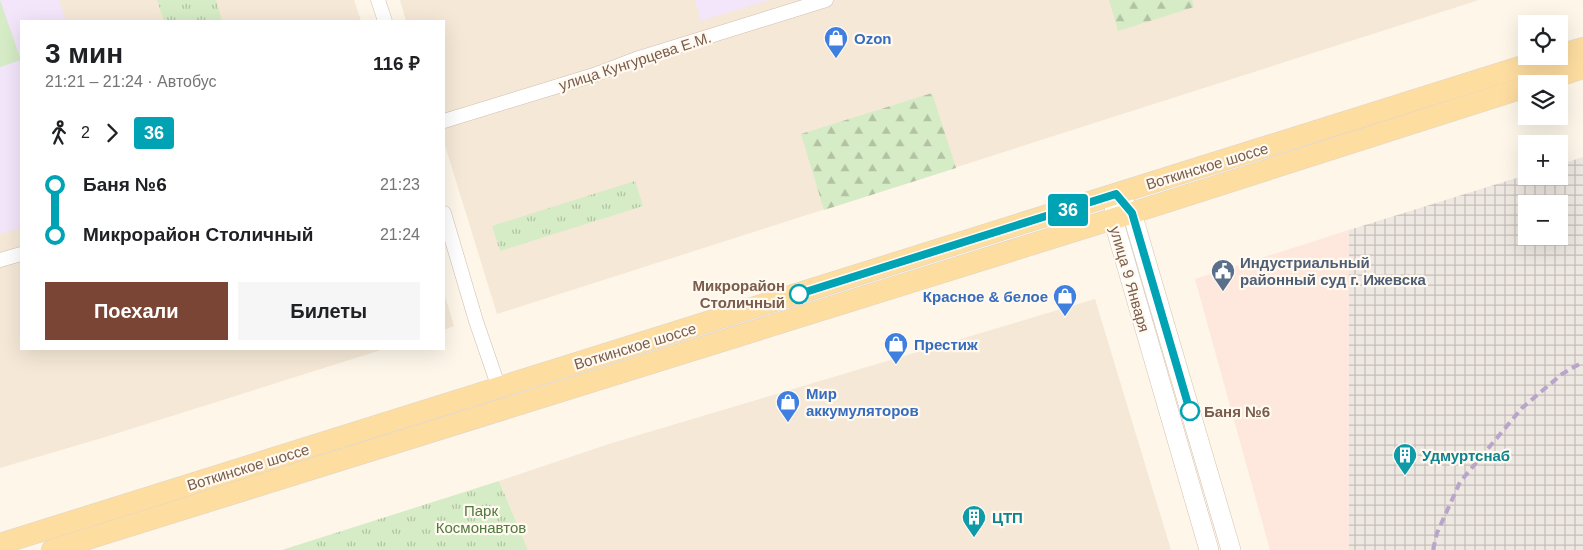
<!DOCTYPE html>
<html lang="ru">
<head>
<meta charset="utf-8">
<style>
	body { margin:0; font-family:Arial,sans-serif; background:#f6f6f6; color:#202124; height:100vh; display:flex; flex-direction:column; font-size:19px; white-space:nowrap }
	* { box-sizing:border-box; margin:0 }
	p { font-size:16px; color:#757577 }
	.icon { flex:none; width:28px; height:28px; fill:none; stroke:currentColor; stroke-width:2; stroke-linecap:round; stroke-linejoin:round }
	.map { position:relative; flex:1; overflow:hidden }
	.drawer { position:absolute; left:20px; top:20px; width:425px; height:330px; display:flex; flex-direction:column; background:#fff; border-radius:0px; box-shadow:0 5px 20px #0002 }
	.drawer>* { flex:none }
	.badge { padding:0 10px; border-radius:4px; font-size:18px; line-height:32px }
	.tools { position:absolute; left:1518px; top:15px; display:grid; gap:10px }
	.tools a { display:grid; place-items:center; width:50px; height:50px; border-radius:0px; background:#fff; box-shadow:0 5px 20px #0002; font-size:25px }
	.map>.badge { position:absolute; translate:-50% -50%; box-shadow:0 0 0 2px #fff }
	.legs { display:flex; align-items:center; gap:8px; height:55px; padding:0 25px; font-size:16px }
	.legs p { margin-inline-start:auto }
	.overview { display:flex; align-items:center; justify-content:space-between; height:85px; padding:0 25px }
	h1 { font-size:28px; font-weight:700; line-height:38px }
	.primary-button { display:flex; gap:10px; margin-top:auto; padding:10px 25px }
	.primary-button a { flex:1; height:58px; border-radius:0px; background:#7b4535; color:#fff; font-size:20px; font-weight:700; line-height:58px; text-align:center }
	.primary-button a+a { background:#f6f6f6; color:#202124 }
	ul { padding:0 25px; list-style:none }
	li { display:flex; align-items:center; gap:18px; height:50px; font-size:19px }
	li i { display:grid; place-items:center; width:8px; height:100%; margin:0 6px; background:currentColor }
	li i::after { content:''; width:12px; height:12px; margin:-6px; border:4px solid; border-radius:50%; background:#fff }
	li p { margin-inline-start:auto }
	li:first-child i { background:linear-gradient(#0000 50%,currentColor 0) }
	li:last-child i { background:linear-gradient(currentColor 50%,#0000 0) }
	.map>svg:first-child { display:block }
	.residential { fill:#f5e8d7 }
	.commercial { fill:#fee7dc }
	.industrial { fill:url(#industrial-grid); fill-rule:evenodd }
	.education { fill:#f3e5fa }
	.forest { fill:url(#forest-firs) }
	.park { fill:url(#park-tufts) }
	.garden { fill:#d5ecc6 }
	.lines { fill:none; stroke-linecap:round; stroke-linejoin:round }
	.minor-casing { stroke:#d0bead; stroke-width:15 }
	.secondary-casing { stroke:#d6c0ad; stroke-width:20 }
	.primary-casing { stroke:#dcd5d0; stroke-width:22 }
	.minor { stroke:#fff; stroke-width:14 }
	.secondary { stroke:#fff; stroke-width:19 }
	.primary { stroke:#fddda0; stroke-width:21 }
	.rail { stroke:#b9a5c9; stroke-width:4; stroke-dasharray:8 5; stroke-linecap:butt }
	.line-1-casing { stroke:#fff; stroke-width:11 }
	.line-1 { stroke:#00a3b4; stroke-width:8 }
	.stop-1-dot { fill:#fff; stroke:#00a3b4; stroke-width:2.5 }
	.labels { text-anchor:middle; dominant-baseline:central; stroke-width:4.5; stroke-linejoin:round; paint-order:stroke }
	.shop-label { font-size:15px; font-weight:bold; fill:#366cbe; stroke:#fff9f0; text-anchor:start }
	.street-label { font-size:15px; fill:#795c4b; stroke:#fff9f0 }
	.service-label { font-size:15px; font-weight:bold; fill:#4e5e75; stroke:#fff9f0; text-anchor:start }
	.stop-label { font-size:15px; font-weight:bold; fill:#795c4b; stroke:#fff9f0; text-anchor:end }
	.culture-label { font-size:15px; font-weight:bold; fill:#0d838f; stroke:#fff9f0; text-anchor:start }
	.park-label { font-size:15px; fill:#4f7a3f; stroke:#fff9f0 }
</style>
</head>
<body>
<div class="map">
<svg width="1583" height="550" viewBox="0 0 1583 550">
	<defs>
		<pattern id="industrial-grid" width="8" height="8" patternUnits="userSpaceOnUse" patternTransform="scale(1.25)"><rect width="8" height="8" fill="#eee8e2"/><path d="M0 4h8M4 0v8" fill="none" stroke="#c6bfb9"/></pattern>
		<pattern id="forest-firs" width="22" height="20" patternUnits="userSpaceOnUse" patternTransform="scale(1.25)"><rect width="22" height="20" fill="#d5ecc6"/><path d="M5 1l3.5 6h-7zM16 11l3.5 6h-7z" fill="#b2c2a3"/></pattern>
		<pattern id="park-tufts" width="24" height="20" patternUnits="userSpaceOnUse" patternTransform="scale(1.25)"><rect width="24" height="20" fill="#d5ecc6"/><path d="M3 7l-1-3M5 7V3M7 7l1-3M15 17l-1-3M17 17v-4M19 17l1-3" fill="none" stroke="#b2c2a3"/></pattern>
	</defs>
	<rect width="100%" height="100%" fill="#fdf6e9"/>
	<g class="residential">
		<path d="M0 0H354L361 21H21V349H384L102 438 0 468Z"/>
		<path d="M400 0H1479L497 314 444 142V21H406Z"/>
		<path d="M444 293 454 326 444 330Z"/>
		<path d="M1095 299 1171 550H528L499 481 612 443Z"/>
	</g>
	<path class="commercial" d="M1349 230V550H1270L1195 279Z"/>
	<path class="industrial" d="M1583 157V550H1349V230L1526 175 1559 176V165ZM1526 204H1559V236H1526Z"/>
	<g class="education">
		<path d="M0 0H59L66 21H21V228L0 234Z"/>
		<path d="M695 0H769L701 21Z"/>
	</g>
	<g class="forest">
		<path d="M1109 0H1192L1194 7 1118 31Z"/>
		<path d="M932 93 956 168 824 210 801 134Z"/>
	</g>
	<g class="park">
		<path d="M157 0H216L222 21H164Z"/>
		<path d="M635 181 643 206 500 251 492 226Z"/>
		<path d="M499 481 528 550H282Z"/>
	</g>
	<path class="garden" d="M0 0 21 60 0 67Z"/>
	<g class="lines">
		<g class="minor-casing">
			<g id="minor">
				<path d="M378 0 385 21"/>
				<path d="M444 121 594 75 636 59 826 0"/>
				<path d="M444 213 476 321 499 388"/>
				<path d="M0 260 21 254"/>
			</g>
		</g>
		<g class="secondary-casing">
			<g id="secondary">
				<path d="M1117 195 1132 213 1231 550"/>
				<path d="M1115 206 1113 219 1209 550"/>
			</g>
		</g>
		<g class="primary-casing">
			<g id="primary">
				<path d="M1559 55 1583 48"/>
				<path d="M1535 84 1583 68"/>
				<path d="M0 544 1555 56"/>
				<path d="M52 550 1113 219 1526 87"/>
			</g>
		</g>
		<use href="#minor" class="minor"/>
		<use href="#secondary" class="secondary"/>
		<use href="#primary" class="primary"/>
		<path class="rail" d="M1433 550 1437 533 1460 482 1522 408 1562 374 1583 362"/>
	</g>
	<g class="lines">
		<g class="line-1-casing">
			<path id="line-1" d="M799 294 1116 194 1132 213 1190 411"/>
		</g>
		<use href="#line-1" class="line-1"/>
	</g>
	<defs>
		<g id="shop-pin" transform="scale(1.25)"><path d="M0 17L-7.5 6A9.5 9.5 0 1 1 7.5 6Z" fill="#3f7fe0" stroke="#fff9f0"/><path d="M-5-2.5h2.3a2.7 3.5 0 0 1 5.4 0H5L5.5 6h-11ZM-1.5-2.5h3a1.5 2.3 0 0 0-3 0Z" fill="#fff"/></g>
		<g id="civic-pin" transform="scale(1.25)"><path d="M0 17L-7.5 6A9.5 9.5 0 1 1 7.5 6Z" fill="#5c6f8a" stroke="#fff9f0"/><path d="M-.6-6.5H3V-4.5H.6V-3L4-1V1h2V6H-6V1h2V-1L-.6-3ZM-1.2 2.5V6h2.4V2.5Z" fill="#fff"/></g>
		<g id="building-pin" transform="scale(1.25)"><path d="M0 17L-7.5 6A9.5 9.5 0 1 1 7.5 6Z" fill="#0f9aa8" stroke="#fff9f0"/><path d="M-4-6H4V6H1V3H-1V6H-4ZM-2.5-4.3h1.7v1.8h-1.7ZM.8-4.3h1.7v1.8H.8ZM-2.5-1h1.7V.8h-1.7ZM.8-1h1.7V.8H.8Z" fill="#fff"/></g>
	</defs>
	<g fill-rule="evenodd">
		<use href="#shop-pin" x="836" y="38"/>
		<use href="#civic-pin" x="1223" y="271"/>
		<use href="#shop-pin" x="1065" y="296"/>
		<use href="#shop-pin" x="896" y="344"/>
		<use href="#shop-pin" x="788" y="402"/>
		<use href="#building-pin" x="1405" y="455"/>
		<use href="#building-pin" x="974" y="517"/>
	</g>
	<g class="stop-1-dot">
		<circle cx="799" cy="294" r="9"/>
		<circle cx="1190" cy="411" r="9"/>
	</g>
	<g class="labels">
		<g class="shop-label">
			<text x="854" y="38">Ozon</text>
			<text x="1048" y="296" text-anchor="end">Красное &amp; белое</text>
			<text x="914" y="344">Престиж</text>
			<text x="806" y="393">Мир<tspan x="806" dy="17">аккумуляторов</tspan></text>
		</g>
		<g class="street-label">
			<text transform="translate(635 61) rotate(-18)">улица Кунгурцева Е.М.</text>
			<text transform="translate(1207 166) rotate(-17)">Воткинское шоссе</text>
			<text transform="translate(1130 279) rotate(74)">улица 9 Января</text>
			<text transform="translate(635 346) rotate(-17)">Воткинское шоссе</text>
			<text transform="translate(248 467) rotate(-17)">Воткинское шоссе</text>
		</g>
		<g class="service-label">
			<text x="1240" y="262">Индустриальный<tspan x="1240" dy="17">районный суд г. Ижевска</tspan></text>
		</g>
		<g class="stop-label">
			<text x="785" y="285">Микрорайон<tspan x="785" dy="17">Столичный</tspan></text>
			<text x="1204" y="411" text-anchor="start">Баня №6</text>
		</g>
		<g class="culture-label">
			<text x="1422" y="455">Удмуртснаб</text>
			<text x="992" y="517">ЦТП</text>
		</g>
		<g class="park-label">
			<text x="481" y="510">Парк<tspan x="481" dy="17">Космонавтов</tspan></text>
		</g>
	</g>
</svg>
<div class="tools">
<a><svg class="icon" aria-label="locate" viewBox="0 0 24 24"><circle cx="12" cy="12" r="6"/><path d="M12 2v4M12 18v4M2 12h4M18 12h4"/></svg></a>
<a><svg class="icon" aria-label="layers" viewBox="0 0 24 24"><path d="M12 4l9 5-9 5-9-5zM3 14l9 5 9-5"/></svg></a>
<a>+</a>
<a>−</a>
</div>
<b class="badge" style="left:1068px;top:210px;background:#00a3b4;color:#fff">36</b>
<section class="drawer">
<div class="overview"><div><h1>3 мин</h1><p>21:21 – 21:24 · Автобус</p></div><b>116 ₽</b></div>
<div class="legs"><svg class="icon" aria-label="walk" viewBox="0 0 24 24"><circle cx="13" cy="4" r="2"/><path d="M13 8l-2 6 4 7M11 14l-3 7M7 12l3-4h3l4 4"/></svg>2<svg class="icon" aria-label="forward" viewBox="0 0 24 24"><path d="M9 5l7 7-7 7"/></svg><b class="badge" style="background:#00a3b4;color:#fff">36</b></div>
<ul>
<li><i style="color:#00a3b4"></i><b>Баня №6</b><p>21:23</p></li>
<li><i style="color:#00a3b4"></i><b>Микрорайон Столичный</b><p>21:24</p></li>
</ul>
<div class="primary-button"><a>Поехали</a><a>Билеты</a></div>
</section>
</div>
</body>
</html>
